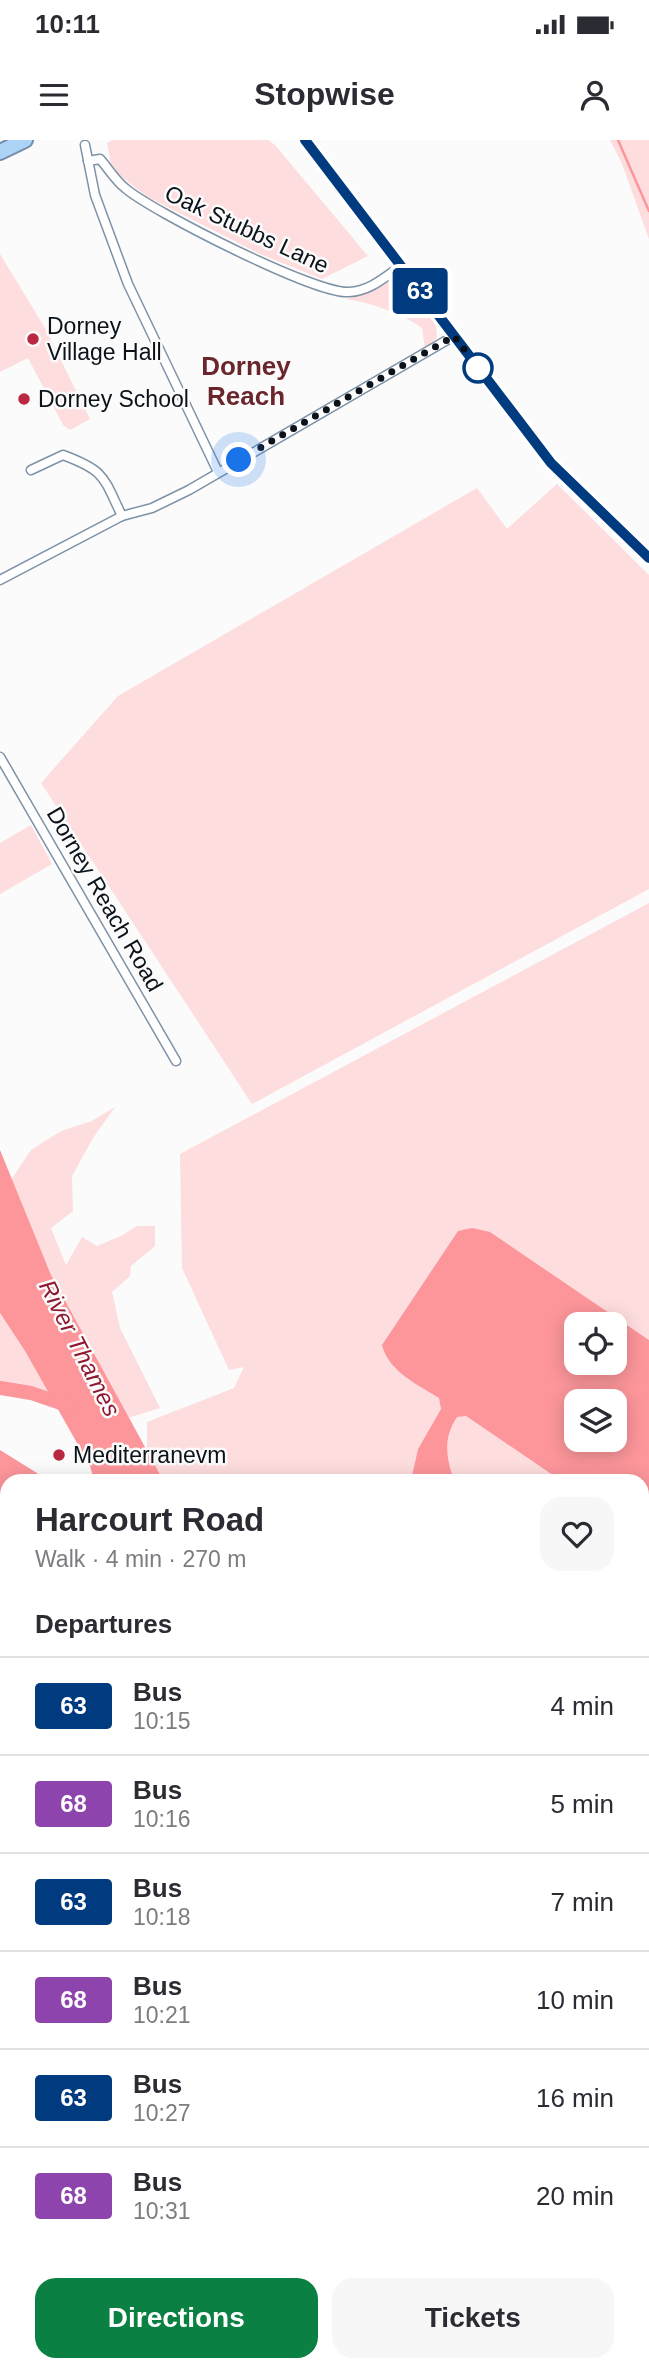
<!DOCTYPE html>
<html lang="en">
<head>
<meta charset="utf-8">
<style>
	body { margin:0; font-family:Helvetica,sans-serif; background:#f7f7f7; color:#2b2b33; height:100vh; display:flex; flex-direction:column; font-size:26px; white-space:nowrap }
	* { box-sizing:border-box; margin:0 }
	p { font-size:23px; color:#7c7c81 }
	.icon { flex:none; width:38px; height:38px; fill:none; stroke:currentColor; stroke-width:2; stroke-linecap:round; stroke-linejoin:round }
	.map { position:relative; flex:1; overflow:hidden }
	.drawer { position:absolute; left:0px; top:1334px; width:649px; height:898px; display:flex; flex-direction:column; background:#fff; border-radius:21px 21px 0 0; box-shadow:0 4px 18px #0003 }
	.drawer>* { flex:none }
	.badge { padding:0 14px; border-radius:5px; font-size:24px; line-height:46px }
	.tools { position:absolute; left:564px; top:1172px; display:grid; gap:14px }
	.tools a { display:grid; place-items:center; width:63px; height:63px; border-radius:14px; background:#fff; box-shadow:0 4px 18px #0003; font-size:35px }
	.you { position:absolute; width:35px; height:35px; margin:-18px; border:5px solid #fff; border-radius:50%; background:#1a73e8; box-shadow:0 0 0 10px #1a73e833 }
	.map>.badge { position:absolute; translate:-50% -50%; box-shadow:0 0 0 4px #fff }
	h2 { padding:0 35px; font-size:26px; line-height:63px }
	.round { display:grid; place-items:center; flex:none; width:74px; height:74px; border-radius:21px; background:#f7f7f7 }
	.headline { display:flex; align-items:center; justify-content:space-between; height:119px; padding:0 35px }
	h1 { font-size:33px; font-weight:700; line-height:52px }
	.action { display:flex; gap:14px; margin-top:auto; padding:14px 35px }
	.action a { flex:1; height:80px; border-radius:21px; background:#0b8043; color:#fff; font-size:28px; font-weight:700; line-height:80px; text-align:center }
	.action a+a { background:#f7f7f7; color:#2b2b33 }
	ul { padding:0; list-style:none }
	li { display:flex; align-items:center; gap:21px; height:98px; padding:0 35px; border-top:2px solid #e1e1e2 }
	li div { flex:1 }
	li b { display:block; font-size:26px }
	li em { font-style:normal }
	li .badge { min-width:77px; font-weight:700; text-align:center }
	.status { display:flex; justify-content:space-between; align-items:center; height:49px; padding:0 35px; background:#fff; direction:ltr }
	.status svg { height:19px; fill:currentColor }
	header { display:flex; justify-content:space-between; align-items:center; height:91px; padding:0 35px; background:#fff; font-size:32px; font-weight:700 }
	.map>svg:first-child { display:block }
	.green { fill:#feddde }
	.water { fill:#fc969b; fill-rule:evenodd }
	.lines { fill:none; stroke-linecap:round; stroke-linejoin:round }
	.stream { stroke:#fc969b; stroke-width:2.5 }
	.river { stroke:#fc969b; stroke-width:14 }
	.street-casing { stroke:#7e92a6; stroke-width:11 }
	.highway-casing { stroke:#748fa9; stroke-width:18 }
	.street { stroke:#fff; stroke-width:8 }
	.highway { stroke:#add3f7; stroke-width:14 }
	.line-casing { stroke:#fff; stroke-width:16 }
	.line { stroke:#003b80; stroke-width:10 }
	.walk { stroke:#0b1219; stroke-width:7; stroke-dasharray:0 12.6 }
	.poi-dot { fill:#b92741; stroke:#fbfbfb; stroke-width:2.5 }
	.stop-dot { fill:#fff; stroke:#003b80; stroke-width:3.5 }
	.labels { text-anchor:middle; dominant-baseline:central; stroke-width:5; stroke-linejoin:round; paint-order:stroke }
	.street-label { font-size:23px; fill:#0b1219; stroke:#fbfbfb }
	.poi-label { font-size:23px; fill:#0b1219; stroke:#fbfbfb; text-anchor:start }
	.water-label { font-size:24px; font-style:italic; fill:#8f172f; stroke:#fbfbfb }
	.quarter-label { font-size:26px; font-weight:bold; fill:#6b252c; stroke:#fbfbfb }
</style>
</head>
<body>
<div class="status"><b>10:11</b><svg viewBox="0 0 49 12"><path d="M0 12V9h3v3zM5 12V6h3v6zM10 12V3h3v9zM15 12V0h3v12zM26 1h20v11H26zM47 4h2v5h-2z"/></svg></div>
<header><svg class="icon" aria-label="menu" viewBox="0 0 24 24"><path d="M4 6h16M4 12h16M4 18h16"/></svg>Stopwise<svg class="icon" aria-label="person" viewBox="0 0 24 24"><circle cx="12" cy="8" r="4"/><path d="M4 21q1-7 8-7t8 7"/></svg></header>
<div class="map">
<svg width="649" height="2230" viewBox="0 0 649 2230">
	<rect width="100%" height="100%" fill="#fbfbfb"/>
	<g class="green">
		<path d="M112 0H268L275 5 368 116 322 139 260 114 146 56 112 29 107 3Z"/>
		<path d="M610 0H649V99L622 24Z"/>
		<path d="M0 114 45 188 90 279 70 290 63 285 28 218 0 232Z"/>
		<path d="M393 140H403L436 186 437 198 425 209 422 188C401 173 372 163 346 159L371 152Z"/>
		<path d="M557 344 649 435V749L252 964 41 643 118 556 477 348 507 389Z"/>
		<path d="M31 685 52 724 0 754V703Z"/>
		<path d="M649 763V1200L490 1092 393 1227 439 1258 441 1269 418 1309 411 1340H163L147 1312V1282L234 1248 244 1227 229 1230 182 1128 180 1014Z"/>
		<path d="M115 967 93 998 72 1036 73 1071 51 1088 66 1125 82 1097 97 1106 121 1096 137 1086H155V1106L131 1126 130 1136 112 1152 120 1188 160 1268 128 1278 51 1135 11 1040 31 1010 61 991 92 981Z"/>
		<path d="M0 1173 25 1211 48 1252V1256L44 1259 0 1242Z"/>
		<path d="M457 1276H466L560 1340H454C446 1316 443 1299 457 1276Z"/>
		<path d="M642 1580 649 1584V1971L642 1968Z"/>
		<path d="M0 1657H7V2105L0 2114Z"/>
		<path d="M0 2164 7 2168V2224H83V2230H0Z"/>
	</g>
	<g class="water">
		<path d="M0 1010 51 1135 163 1340H94L90 1326 25 1211 0 1173Z"/>
		<path d="M472 1088 490 1092 649 1200V1402L642 1397V1340H560L466 1276 457 1277C443 1298 446 1317 454 1340H411L418 1309 441 1269 439 1258C417 1244 389 1232 382 1205L458 1091ZM576 1185H614V1223H576ZM576 1262H614V1300H576Z"/>
		<path d="M0 1310 37 1333 41 1340H7V1588L0 1589Z"/>
		<path d="M642 1463 649 1467V1583L642 1578Z"/>
		<path d="M642 1968 649 1971V2062L642 2058Z"/>
	</g>
	<g class="lines">
		<path class="stream" d="M618 0 649 71"/>
		<path class="river" d="M0 1248 31 1253 69 1266"/>
		<g class="street-casing">
			<g id="street">
				<path d="M305 0 551 323 649 418"/>
				<path d="M85 5 95 55 128 144 218 332"/>
				<path d="M88 21 100 19C108 28 115 40 125 48 151 71 317 155 349 152 370 151 385 137 401 126"/>
				<path d="M31 330 63 315C106 331 103 337 122 376"/>
				<path d="M0 440 122 376 152 368 189 350 454 196"/>
				<path d="M0 617 176 921"/>
				<path d="M642 2204 645 2192 649 2189"/>
				<path d="M636 2230 638 2224"/>
			</g>
		</g>
		<g class="highway-casing">
			<path id="highway" d="M0 12 25 0"/>
		</g>
		<use href="#street" class="street"/>
		<use href="#highway" class="highway"/>
	</g>
	<g class="lines">
		<g class="line-casing">
			<path id="line" d="M305 0 551 323 649 418"/>
		</g>
		<use href="#line" class="line"/>
		<path class="walk" d="M239 320 454 196 486 238 478 228"/>
	</g>
	<g class="poi-dot">
		<circle cx="33" cy="199" r="7"/>
		<circle cx="24" cy="259" r="7"/>
		<circle cx="59" cy="1315" r="7"/>
	</g>
	<circle class="stop-dot" cx="478" cy="228" r="14"/>
	<g class="labels">
		<g class="street-label">
			<text transform="translate(247 89) rotate(25)">Oak Stubbs Lane</text>
			<text transform="translate(105 759) rotate(60)">Dorney Reach Road</text>
		</g>
		<g class="poi-label">
			<text x="47" y="186">Dorney<tspan x="47" dy="26">Village Hall</tspan></text>
			<text x="38" y="259">Dorney School</text>
			<text x="73" y="1315">Mediterranevm</text>
		</g>
		<g class="water-label">
			<text transform="translate(80 1208) rotate(63)">River Thames</text>
		</g>
		<g class="quarter-label">
			<text x="246" y="226">Dorney<tspan x="246" dy="30">Reach</tspan></text>
		</g>
	</g>
</svg>
<div class="tools">
<a><svg class="icon" aria-label="locate" viewBox="0 0 24 24"><circle cx="12" cy="12" r="6"/><path d="M12 2v4M12 18v4M2 12h4M18 12h4"/></svg></a>
<a><svg class="icon" aria-label="layers" viewBox="0 0 24 24"><path d="M12 4l9 5-9 5-9-5zM3 14l9 5 9-5"/></svg></a>
</div>
<div class="you" style="left:239px;top:320px"></div>
<b class="badge" style="left:420px;top:151px;background:#003b80;color:#fff">63</b>
<section class="drawer">
<div class="headline"><div><h1>Harcourt Road</h1><p>Walk · 4 min · 270 m</p></div><a class="round"><svg class="icon" aria-label="heart" viewBox="0 0 24 24"><path d="M12 20l-8-8c-3-5 5-10 8-4 3-6 11-1 8 4z"/></svg></a></div>
<h2>Departures</h2>
<ul>
<li><span class="badge" style="background:#003b80;color:#fff">63</span><div><b>Bus</b><p>10:15</p></div><em>4 min</em></li>
<li><span class="badge" style="background:#8e44ad;color:#fff">68</span><div><b>Bus</b><p>10:16</p></div><em>5 min</em></li>
<li><span class="badge" style="background:#003b80;color:#fff">63</span><div><b>Bus</b><p>10:18</p></div><em>7 min</em></li>
<li><span class="badge" style="background:#8e44ad;color:#fff">68</span><div><b>Bus</b><p>10:21</p></div><em>10 min</em></li>
<li><span class="badge" style="background:#003b80;color:#fff">63</span><div><b>Bus</b><p>10:27</p></div><em>16 min</em></li>
<li><span class="badge" style="background:#8e44ad;color:#fff">68</span><div><b>Bus</b><p>10:31</p></div><em>20 min</em></li>
</ul>
<div class="action"><a>Directions</a><a>Tickets</a></div>
</section>
</div>
</body>
</html>
